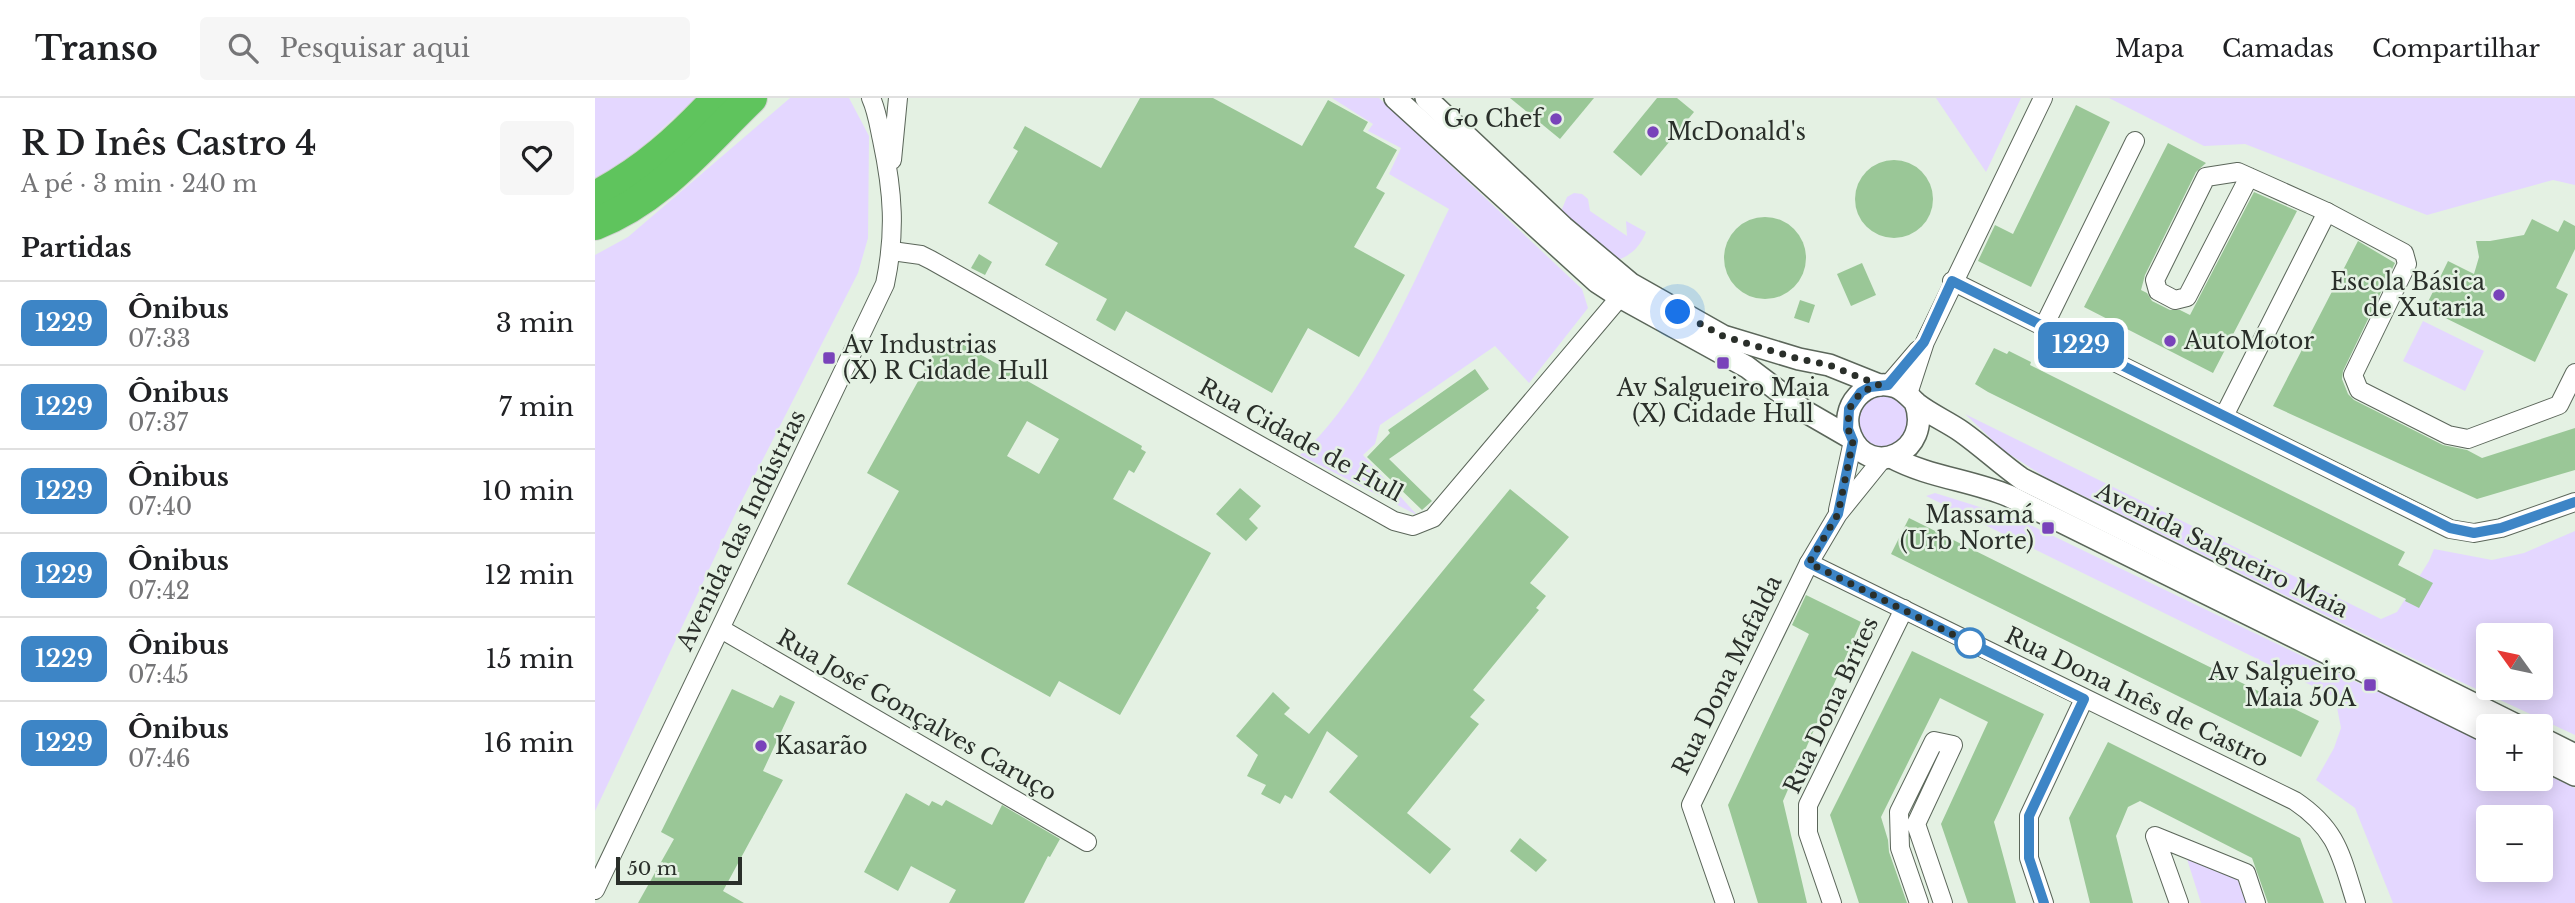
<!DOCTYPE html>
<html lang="pt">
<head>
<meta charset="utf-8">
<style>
	body { margin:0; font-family:"Libre Baskerville",serif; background:#f6f6f6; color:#202124; height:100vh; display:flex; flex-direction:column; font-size:26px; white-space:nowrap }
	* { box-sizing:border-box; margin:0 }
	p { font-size:23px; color:#757577 }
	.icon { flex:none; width:38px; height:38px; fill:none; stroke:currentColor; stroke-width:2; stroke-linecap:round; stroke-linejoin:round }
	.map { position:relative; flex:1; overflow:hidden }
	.sheet { display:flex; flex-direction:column; background:#fff; width:595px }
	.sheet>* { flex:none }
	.badge { padding:0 14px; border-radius:10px; font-size:24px; line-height:46px }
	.needle { width:46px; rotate:303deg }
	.fabs { position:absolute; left:1881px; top:525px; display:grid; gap:14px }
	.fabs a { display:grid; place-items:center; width:77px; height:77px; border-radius:7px; background:#fff; box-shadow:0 4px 18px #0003; font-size:35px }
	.scale { position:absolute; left:21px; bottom:18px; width:126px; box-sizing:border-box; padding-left:7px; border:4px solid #2a2f2a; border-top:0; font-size:19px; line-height:24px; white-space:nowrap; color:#2a2f2a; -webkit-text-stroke:5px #e4f1e3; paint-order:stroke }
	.you { position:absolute; width:35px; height:35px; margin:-18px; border:5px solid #fff; border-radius:50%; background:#1a73e8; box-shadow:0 0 0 10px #1a73e833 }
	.map>.badge { position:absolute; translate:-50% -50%; box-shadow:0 0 0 4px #fff }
	h2 { padding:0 21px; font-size:26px; line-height:63px }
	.round { display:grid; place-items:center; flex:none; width:74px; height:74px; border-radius:7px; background:#f6f6f6 }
	.headline { display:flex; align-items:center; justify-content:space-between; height:119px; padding:0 21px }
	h1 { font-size:33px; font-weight:600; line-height:52px }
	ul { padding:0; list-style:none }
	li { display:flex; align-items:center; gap:21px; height:84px; padding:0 21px; border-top:2px solid #e0e0e0 }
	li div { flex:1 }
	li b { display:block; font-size:26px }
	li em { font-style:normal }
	li .badge { min-width:77px; font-weight:700; text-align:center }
	header { display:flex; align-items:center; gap:42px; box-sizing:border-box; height:98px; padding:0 35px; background:#fff; border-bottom:2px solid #e0e0e0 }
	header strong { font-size:33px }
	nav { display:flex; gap:38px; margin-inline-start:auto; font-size:24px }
	.search { width:490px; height:63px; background:#f6f6f6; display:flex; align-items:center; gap:18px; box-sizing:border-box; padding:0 24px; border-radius:7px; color:#757577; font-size:26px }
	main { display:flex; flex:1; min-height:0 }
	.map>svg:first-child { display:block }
	.green { fill:#e4d7ff; fill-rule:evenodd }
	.building { fill:#9ac797; fill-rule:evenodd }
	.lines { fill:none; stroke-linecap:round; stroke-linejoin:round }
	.minor-casing { stroke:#5b665a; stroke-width:20 }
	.tertiary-casing { stroke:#5b665a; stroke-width:24 }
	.motorway-casing { stroke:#d0d1d0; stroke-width:34 }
	.minor { stroke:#fff; stroke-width:18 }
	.tertiary { stroke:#fff; stroke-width:21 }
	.motorway { stroke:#5fc45d; stroke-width:32 }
	.line-casing { stroke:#fff; stroke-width:16 }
	.line { stroke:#3d85c6; stroke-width:10 }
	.walk { stroke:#2a2f2a; stroke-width:7; stroke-dasharray:0 12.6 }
	.poi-dot { fill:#7943ba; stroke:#e4f1e3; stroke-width:2.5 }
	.stop-dot { fill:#fff; stroke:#3d85c6; stroke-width:3.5 }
	.labels { text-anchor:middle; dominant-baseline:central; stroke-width:5; stroke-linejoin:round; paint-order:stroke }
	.poi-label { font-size:23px; fill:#2a2f2a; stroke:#e4f1e3; text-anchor:end }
	.street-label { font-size:23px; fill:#2a2f2a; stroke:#e4f1e3 }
</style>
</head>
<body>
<header>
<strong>Transo</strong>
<div class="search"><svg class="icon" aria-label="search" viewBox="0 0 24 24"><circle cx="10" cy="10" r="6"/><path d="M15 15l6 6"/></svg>Pesquisar aqui</div>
<nav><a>Mapa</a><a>Camadas</a><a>Compartilhar</a></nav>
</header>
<main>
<section class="sheet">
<div class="headline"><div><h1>R D Inês Castro 4</h1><p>A pé · 3 min · 240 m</p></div><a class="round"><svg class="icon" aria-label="heart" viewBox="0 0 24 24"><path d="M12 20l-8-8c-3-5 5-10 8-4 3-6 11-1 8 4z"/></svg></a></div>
<h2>Partidas</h2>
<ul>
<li><span class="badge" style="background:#3d85c6;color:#fff">1229</span><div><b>Ônibus</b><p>07:33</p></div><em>3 min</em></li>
<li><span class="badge" style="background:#3d85c6;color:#fff">1229</span><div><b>Ônibus</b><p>07:37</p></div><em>7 min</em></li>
<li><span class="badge" style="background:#3d85c6;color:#fff">1229</span><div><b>Ônibus</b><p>07:40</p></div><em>10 min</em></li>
<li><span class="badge" style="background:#3d85c6;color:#fff">1229</span><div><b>Ônibus</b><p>07:42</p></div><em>12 min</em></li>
<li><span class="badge" style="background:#3d85c6;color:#fff">1229</span><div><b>Ônibus</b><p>07:45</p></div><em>15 min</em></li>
<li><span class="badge" style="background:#3d85c6;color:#fff">1229</span><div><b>Ônibus</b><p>07:46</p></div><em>16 min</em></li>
</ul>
</section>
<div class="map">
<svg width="1980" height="805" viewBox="0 0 1980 805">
	<rect width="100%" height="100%" fill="#e4f1e3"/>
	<g class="green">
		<path d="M0 0H101L36 59 0 82Z"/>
		<path d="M195 0H254L274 38 273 140 263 175 143 410 0 713V157L33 139Z"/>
		<path d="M737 0H784L987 191 993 210 934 285 900 248 785 327 780 346 768 357 822 417 705 357C770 300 816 189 854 111L794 76 806 50 773 33 778 26Z"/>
		<path d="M1341 0H1426L1391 74Z"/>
		<path d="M1514 0H1980V87L1958 82 1832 117 1650 46 1609 48Z"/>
		<path d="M979 95 987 96 993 101 995 113 1032 138 1031 123 1051 134C1045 148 1038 156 1023 162L972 124 967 111 972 99Z"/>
		<path d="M1828 223 1889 253 1870 293 1808 263Z"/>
		<circle cx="1287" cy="323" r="26"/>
		<path d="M1370 316 1786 521 1802 514 1834 463 1839 451 1897 462 1929 455 1980 433V637L1862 582 1450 379 1408 352ZM1894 537H1946V590H1894Z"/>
		<path d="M1340 395 1423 421 1757 582 1875 634 1893 645 1894 681H1946V674L1980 690V805H1798L1760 710 1721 682 1739 650 1746 630 1740 599 1331 398ZM1894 719H1946V772H1894Z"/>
		<path d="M1591 758 1649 781 1656 805H1606Z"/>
	</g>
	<g class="building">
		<path d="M545 0H618L707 48 733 2 773 24 768 33 802 52 781 90 790 95 759 149 810 177 764 259 713 230 677 295 531 213 520 233 501 222 512 201 450 167 463 145 393 105 423 53 418 50 430 28 506 70Z"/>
		<path d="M915 0H999L965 41Z"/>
		<path d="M1062 0H1082L1099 14 1046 78 1018 54Z"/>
		<path d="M1481 7 1515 24 1436 189 1383 163 1400 127 1418 136Z"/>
		<path d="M1573 45 1611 65 1601 74 1550 177 1546 192 1552 195 1557 203 1575 212H1585L1595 217 1659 94 1702 113 1618 275 1489 209Z"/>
		<circle cx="1299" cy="101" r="39"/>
		<circle cx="1170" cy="160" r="41"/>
		<path d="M1937 121 1963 134 1969 122 1980 128V151L1961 190 1973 196 1940 264 1830 210 1853 163 1879 176 1884 159 1881 143H1895L1929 137Z"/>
		<path d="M1763 143 1800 165 1748 273 1747 281 1753 296 1759 302 1848 347 1872 352 1887 360 1980 330V372L1882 401 1678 308Z"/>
		<path d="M384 156 397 164 390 177 376 170Z"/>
		<path d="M1267 165 1281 197 1256 208 1242 176Z"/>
		<path d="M1205 202 1220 207 1214 225 1199 220Z"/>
		<path d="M346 242 364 252 367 246 547 348 546 351 551 354 539 375 534 372 518 401 616 455 525 617 464 583 455 599 252 486 304 393 272 375ZM432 323 464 341 444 376 412 358Z"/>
		<path d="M1399 250 1412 256 1414 253 1436 264 1435 267 1810 454 1803 467 1838 485 1824 510 1810 503 1811 501 1747 469 1393 294 1380 286Z"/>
		<path d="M880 271 894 291 794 361 837 403 827 412 772 359 795 335 793 332Z"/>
		<path d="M645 390 666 408 654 421 663 430 651 443 621 416Z"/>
		<path d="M915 391 974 439 935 485 951 498 941 510 944 512 878 592 890 602 875 619 884 626 812 715 856 751 835 776 734 694 763 658 732 633 697 701 690 697 685 706 666 696 671 687 652 678 663 657 641 638 678 594 695 610 689 616 714 636Z"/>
		<path d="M1314 420 1724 623 1706 659 1296 456Z"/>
		<path d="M1211 497 1266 524 1188 703 1212 805H1163L1133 707 1214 536 1197 527Z"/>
		<path d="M1317 553 1449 616 1399 724 1421 805H1373L1346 726 1393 624 1345 600 1286 719 1293 742 1294 754 1312 805H1264L1235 717Z"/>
		<path d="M137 591 178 610 185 597 200 604 168 673 188 682 128 793 149 805H43L79 741 66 734Z"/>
		<path d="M1513 644 1705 740 1729 805H1673L1657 760 1545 703 1533 709 1521 738 1538 805H1495L1474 720Z"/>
		<path d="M311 695 334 708 337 703 347 708 351 702 397 727 407 707 465 741 455 759 453 758 429 805H354L361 792 316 768 303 793 269 774Z"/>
		<path d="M925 740 952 762 941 774 915 753Z"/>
	</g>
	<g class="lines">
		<g class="minor-casing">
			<g id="minor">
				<path d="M297 62 303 0"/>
				<path d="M1654 79 1592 199 1580 202 1563 193 1560 182 1611 79 1643 74 1732 114 1809 155 1812 166 1758 277 1764 292 1853 337 1873 341 1964 307 1980 275"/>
				<path d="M297 153 326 157 336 162 799 423 818 428 838 420 1025 199"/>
				<path d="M1357 183 1855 431 1879 435 1906 430 1980 404"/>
				<path d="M1449 228 1540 43"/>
				<path d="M1293 287 1323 252"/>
				<path d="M1313 296 1330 244 1448 0"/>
				<path d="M1629 318 1732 114"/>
				<path d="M1243 412 1258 343"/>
				<path d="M1214 465 1700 703C1743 732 1746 758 1761 805"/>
				<path d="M126 531 492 744"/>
				<path d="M0 792 290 186C301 134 298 94 287 42 284 28 282 13 276 0"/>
				<path d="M1130 805 1096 707 1214 465 1243 416 1289 359"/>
				<path d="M1237 805 1213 735V707L1309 511"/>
				<path d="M1324 805 1305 750 1304 714 1339 643 1358 647 1321 726 1348 805"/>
				<path d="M1449 805 1434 760V718L1489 601"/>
				<path d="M1584 805 1560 738 1651 775 1661 805"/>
			</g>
		</g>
		<g class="tertiary-casing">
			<g id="tertiary">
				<path d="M800 0 1002 184 1025 199 1152 269 1211 314 1256 340"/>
				<path d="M831 0 968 129 1036 186 1128 238 1204 261 1234 267 1284 287"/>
				<path d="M1320 304C1339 354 1274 382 1256 338 1243 309 1271 278 1301 289 1311 293 1315 300 1322 306 1336 317 1353 324 1367 334 1388 349 1406 366 1427 381L1923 628"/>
				<path d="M1296 359C1333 379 1375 382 1414 398L1894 635"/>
				<path d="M1946 640 1980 657"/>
				<path d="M1946 660 1980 677"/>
			</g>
		</g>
		<g class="motorway-casing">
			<g id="motorway">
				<path d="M0 99C49 74 86 40 123 0"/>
				<path d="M0 126C65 101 107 47 156 0"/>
			</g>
		</g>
		<use href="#minor" class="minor"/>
		<use href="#tertiary" class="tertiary"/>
		<use href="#motorway" class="motorway"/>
	</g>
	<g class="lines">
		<g class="line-casing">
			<path id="line" d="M1449 805 1434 760V718L1489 601 1214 465 1243 416 1258 343 1253 331 1254 311 1266 294 1275 289 1293 287 1329 244 1357 183 1855 430 1879 435 1906 430 1980 404"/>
		</g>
		<use href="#line" class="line"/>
		<path class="walk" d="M1083 214 1128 238 1204 261 1234 267 1284 287 1266 294 1254 311 1253 331 1258 343 1243 416 1214 465 1375 545"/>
	</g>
	<g class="poi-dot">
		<circle cx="961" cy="21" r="7"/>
		<circle cx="1058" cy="34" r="7"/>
		<circle cx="1904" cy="197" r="7"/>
		<circle cx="1575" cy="243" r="7"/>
		<rect x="227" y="253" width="14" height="14" rx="3.5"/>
		<rect x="1121" y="258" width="14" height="14" rx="3.5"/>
		<rect x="1446" y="423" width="14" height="14" rx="3.5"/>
		<rect x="1768" y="580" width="14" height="14" rx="3.5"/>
		<circle cx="166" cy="648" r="7"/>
	</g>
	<circle class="stop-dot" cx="1375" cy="545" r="14"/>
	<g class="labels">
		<g class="poi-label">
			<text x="947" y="21">Go Chef</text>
			<text x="1072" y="34" text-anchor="start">McDonald's</text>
			<text x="1890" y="184">Escola Básica<tspan x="1890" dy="26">de Xutaria</tspan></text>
			<text x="1589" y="243" text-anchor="start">AutoMotor</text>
			<text x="248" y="247" text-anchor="start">Av Industrias<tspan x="248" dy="26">(X) R Cidade Hull</tspan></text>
			<text x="1128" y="290" text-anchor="middle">Av Salgueiro Maia<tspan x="1128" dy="26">(X) Cidade Hull</tspan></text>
			<text x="1439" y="417">Massamá<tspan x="1439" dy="26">(Urb Norte)</tspan></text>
			<text x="1761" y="574">Av Salgueiro<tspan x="1761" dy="26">Maia 50A</tspan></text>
			<text x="180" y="648" text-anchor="start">Kasarão</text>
		</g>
		<g class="street-label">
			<text transform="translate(706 342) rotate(29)">Rua Cidade de Hull</text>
			<text transform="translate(146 432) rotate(-64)">Avenida das Indústrias</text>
			<text transform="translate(1627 452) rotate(26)">Avenida Salgueiro Maia</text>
			<text transform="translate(1132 577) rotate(-64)">Rua Dona Mafalda</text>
			<text transform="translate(1542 599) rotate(26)">Rua Dona Inês de Castro</text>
			<text transform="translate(1236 607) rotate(-65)">Rua Dona Brites</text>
			<text transform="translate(322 617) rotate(30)">Rua José Gonçalves Caruço</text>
		</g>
	</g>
</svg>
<div class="fabs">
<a><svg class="needle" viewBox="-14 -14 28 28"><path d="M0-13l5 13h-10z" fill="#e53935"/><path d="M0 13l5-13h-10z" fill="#757577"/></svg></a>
<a>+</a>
<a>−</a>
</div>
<div class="scale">50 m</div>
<div class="you" style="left:1083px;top:214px"></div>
<b class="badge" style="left:1486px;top:247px;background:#3d85c6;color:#fff">1229</b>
</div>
</main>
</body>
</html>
